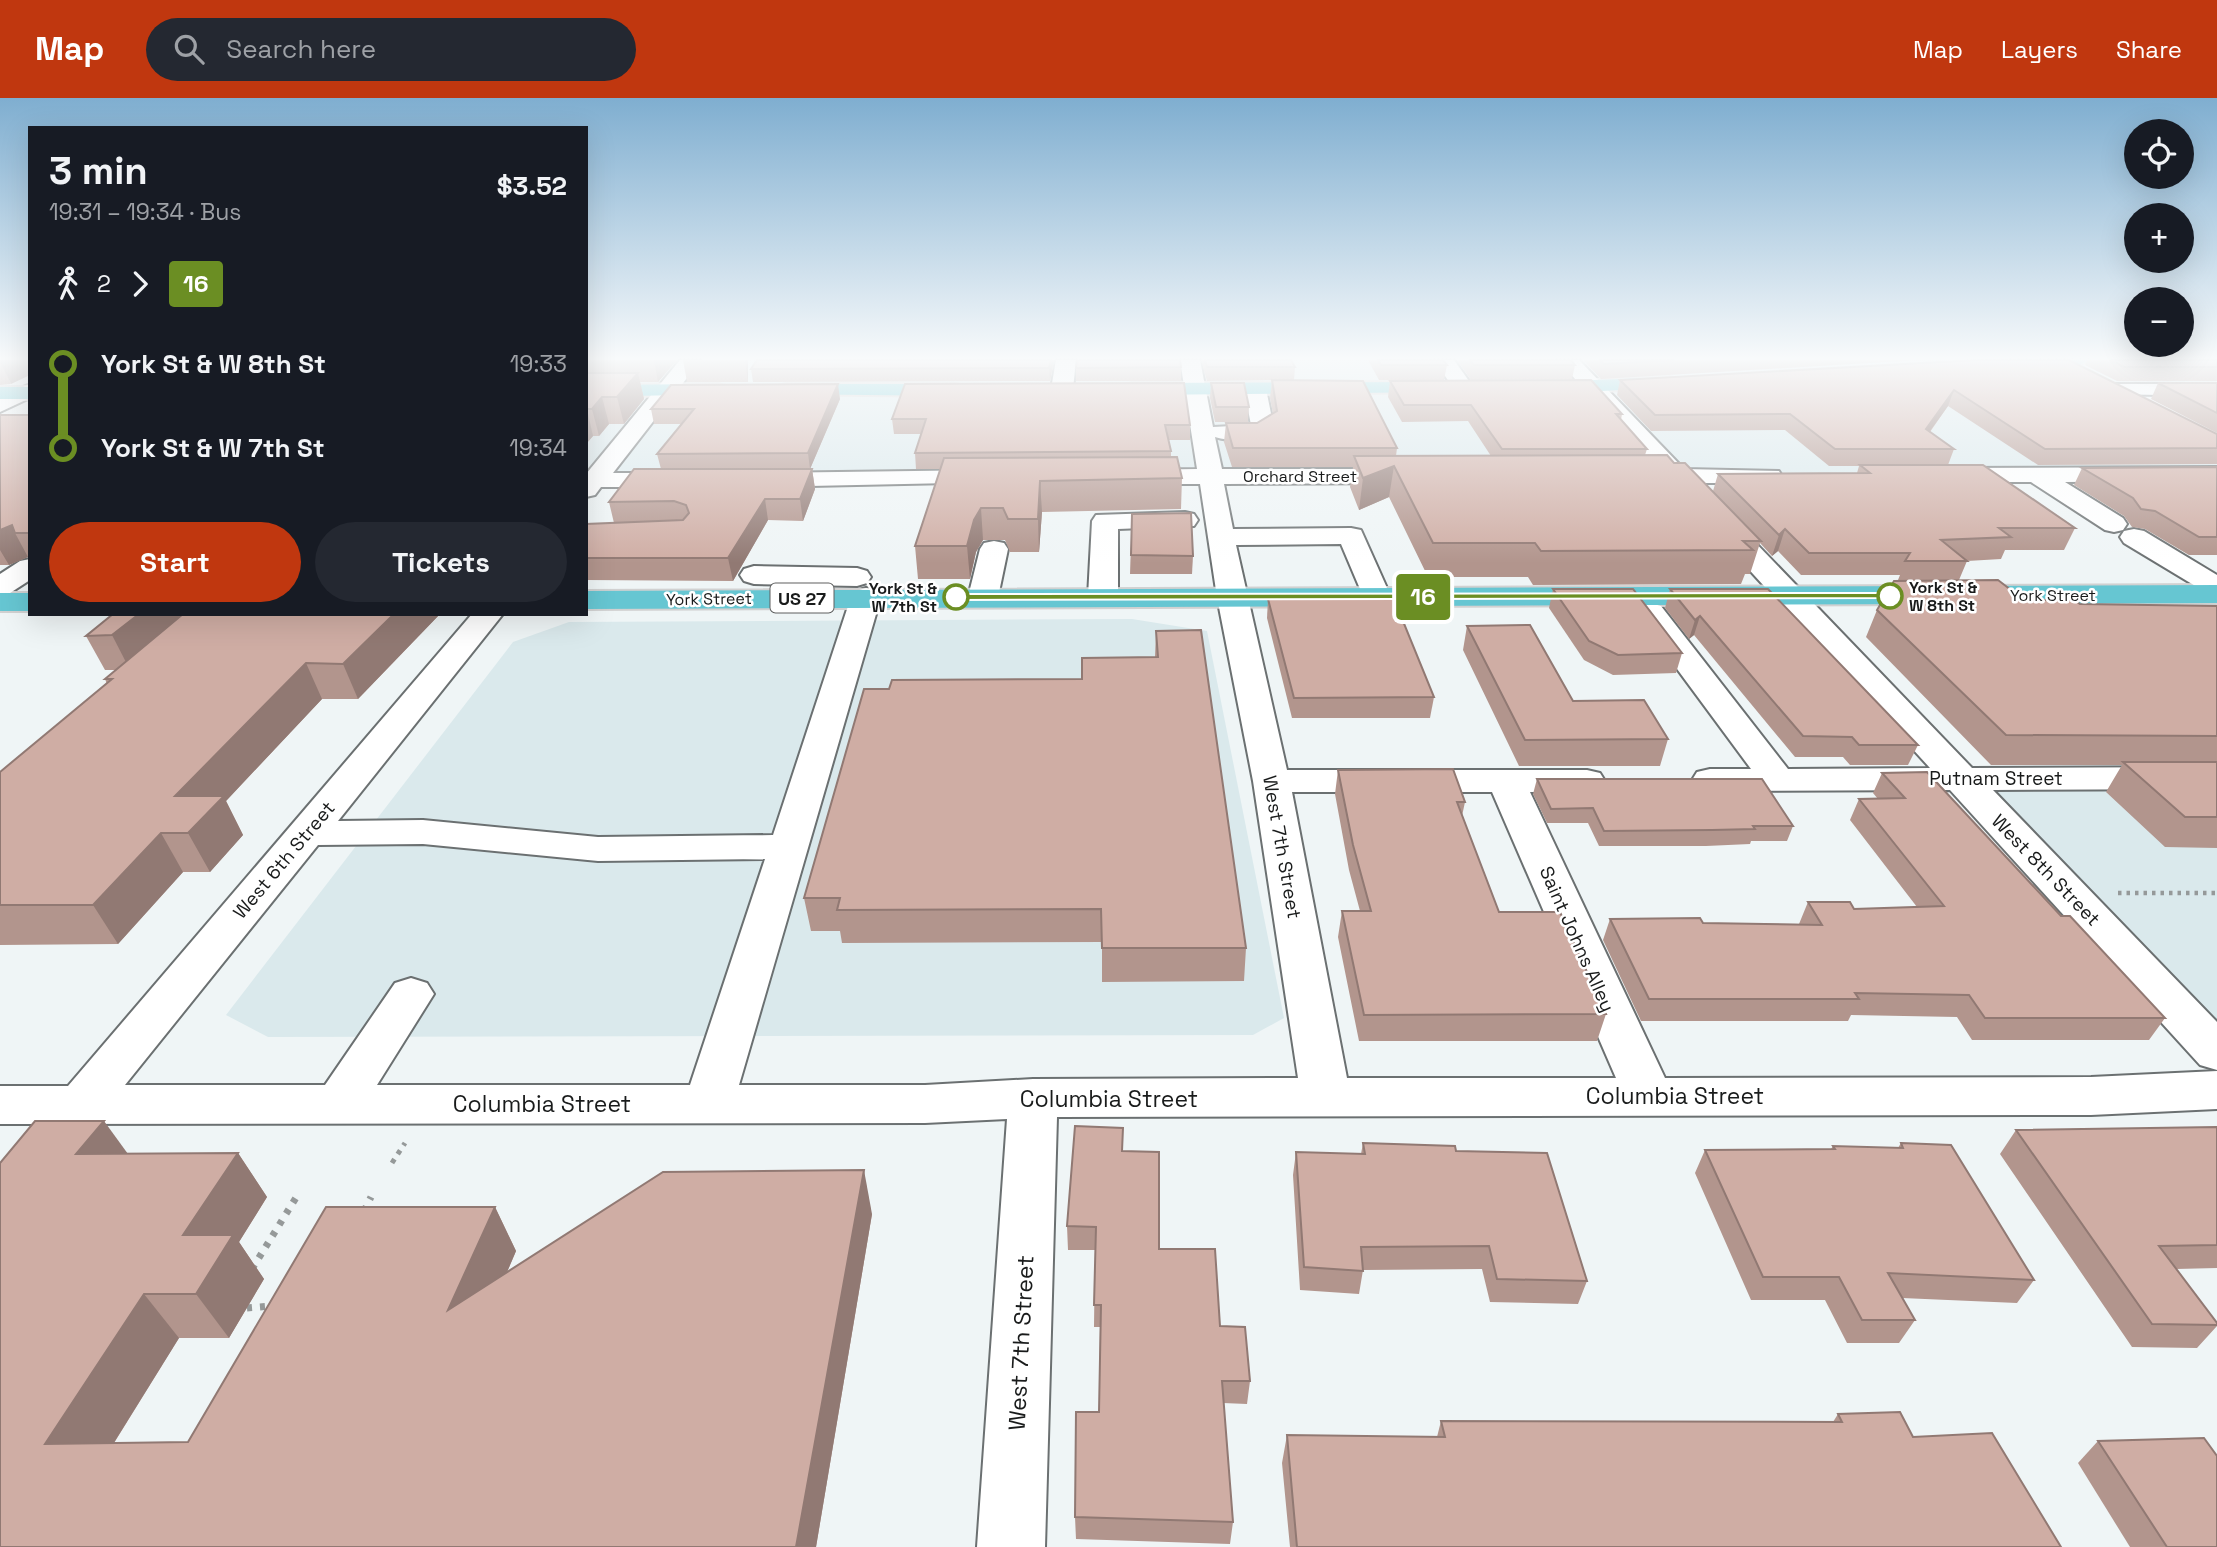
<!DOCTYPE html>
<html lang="en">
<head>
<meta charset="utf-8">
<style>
	body { margin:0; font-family:"Space Grotesk",sans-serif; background:#242831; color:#f1f3f6; height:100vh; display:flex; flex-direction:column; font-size:26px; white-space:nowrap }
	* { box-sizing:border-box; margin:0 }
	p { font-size:23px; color:#9ea1a6 }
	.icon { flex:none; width:38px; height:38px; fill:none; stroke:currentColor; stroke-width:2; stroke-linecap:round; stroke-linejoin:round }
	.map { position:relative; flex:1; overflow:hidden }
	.drawer { position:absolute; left:28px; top:28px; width:560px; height:490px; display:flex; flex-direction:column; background:#171b24; border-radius:0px; box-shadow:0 7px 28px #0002 }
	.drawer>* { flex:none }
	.badge { padding:0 14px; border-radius:5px; font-size:24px; line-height:46px }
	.tools { position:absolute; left:2124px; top:21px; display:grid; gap:14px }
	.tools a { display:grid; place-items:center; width:70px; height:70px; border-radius:50%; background:#171b24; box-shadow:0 7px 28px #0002; font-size:35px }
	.map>.badge { position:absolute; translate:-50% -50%; box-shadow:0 0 0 4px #fff }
	.legs { display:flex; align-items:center; gap:10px; height:77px; padding:0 21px; font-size:23px }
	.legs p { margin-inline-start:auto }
	.head { display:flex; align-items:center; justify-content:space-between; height:119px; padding:0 21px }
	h1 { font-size:38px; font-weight:800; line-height:52px }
	.action { display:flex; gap:14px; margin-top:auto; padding:14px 21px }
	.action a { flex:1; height:80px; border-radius:42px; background:#c0370f; color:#fff; font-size:28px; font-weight:800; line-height:80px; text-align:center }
	.action a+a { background:#242831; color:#f1f3f6 }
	ul { padding:0 21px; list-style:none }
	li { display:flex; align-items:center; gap:24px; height:84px; font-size:26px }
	li i { display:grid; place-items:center; width:10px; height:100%; margin:0 9px; background:currentColor }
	li i::after { content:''; width:18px; height:18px; margin:-9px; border:5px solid; border-radius:50%; background:#171b24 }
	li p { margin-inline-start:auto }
	li:first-child i { background:linear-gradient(#0000 50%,currentColor 0) }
	li:last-child i { background:linear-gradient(currentColor 50%,#0000 0) }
	header { display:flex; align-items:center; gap:42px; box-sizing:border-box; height:98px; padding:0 35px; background:#c0370f; color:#fff }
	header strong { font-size:33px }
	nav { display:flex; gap:38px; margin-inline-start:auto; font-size:24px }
	.search { width:490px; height:63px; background:#242831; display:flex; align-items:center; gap:18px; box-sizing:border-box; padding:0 24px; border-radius:38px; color:#9ea1a6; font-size:26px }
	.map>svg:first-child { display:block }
	.built { fill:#dae9ec }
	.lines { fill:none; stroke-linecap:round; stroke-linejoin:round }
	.minor-casing { stroke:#6b7071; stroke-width:4 }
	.major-casing { stroke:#d1d1d1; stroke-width:4 }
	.path-far2 { stroke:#959999; stroke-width:4.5; stroke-dasharray:3.5 5; stroke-linecap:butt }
	.path-far1 { stroke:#959999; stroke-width:5; stroke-dasharray:4.5 6; stroke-linecap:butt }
	.path { stroke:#959999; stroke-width:7; stroke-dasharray:5 8; stroke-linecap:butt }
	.minor { fill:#fff; fill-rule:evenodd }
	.major { fill:#66c6d2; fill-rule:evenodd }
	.wall { fill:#b2958d }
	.shaded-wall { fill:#917973 }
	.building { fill:#cfada4; stroke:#917973; stroke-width:2 }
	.line-1 { fill:#6b8e23; stroke:#fff; stroke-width:2 }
	.stop-1-dot { fill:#fff; stroke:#6b8e23; stroke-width:3.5 }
	.labels { text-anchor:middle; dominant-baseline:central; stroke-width:5; stroke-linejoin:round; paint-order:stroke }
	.far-street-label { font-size:16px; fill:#191b1b; stroke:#fff }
	.far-stop-label { font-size:16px; font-weight:bold; fill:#191b1b; stroke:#fff; text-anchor:start }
	.shield { fill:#fff; stroke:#5e5f5f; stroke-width:2 }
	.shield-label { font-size:18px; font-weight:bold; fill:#191b1b }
	.street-label { font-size:19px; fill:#191b1b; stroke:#fff }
	.near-street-label { font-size:23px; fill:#191b1b; stroke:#fff }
</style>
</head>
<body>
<header>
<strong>Map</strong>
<div class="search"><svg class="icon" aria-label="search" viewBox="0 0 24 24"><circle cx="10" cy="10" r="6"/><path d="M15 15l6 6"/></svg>Search here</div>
<nav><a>Map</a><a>Layers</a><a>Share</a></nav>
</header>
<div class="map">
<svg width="2217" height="1449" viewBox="0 0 2217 1449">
	<rect width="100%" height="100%" fill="#eff5f6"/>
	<g class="built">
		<path d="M586 262H2217V292H2114L2217 347V376L586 382Z"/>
		<path d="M1132 521 1207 533 1284 920 1253 937 268 939 226 917 513 544 569 524Z"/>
		<path d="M1959 680H2217V954Z"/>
	</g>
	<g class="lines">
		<g class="minor-casing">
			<g id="minor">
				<path d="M680 262H701L613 375H678L687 377 690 382 687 387 678 389H601L595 397 586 399V376Z"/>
				<path d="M1056 262H1076L1073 291 1069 295H1055L1051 291Z"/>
				<path d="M1180 262H1200L1213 329 1251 327 1244 291 1248 287H1262L1266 291 1274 330C1263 346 1232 344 1215 339L1222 371H1403L1412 373 1415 378 1412 383 1403 385 1224 386 1233 431 1351 430 1361 432 1391 499 1386 505 1376 508 1366 505 1341 446 1236 447 1287 672H1587L1600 675 1605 683 1600 691 1587 694H1530L1665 980 2091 979 2217 973V1011L2091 1017 1057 1019 1045 1449H977L1007 1021 925 1025 0 1026V988H68L472 516H503L338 723 423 722 598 739 773 737 851 499 856 493 866 490 876 493 881 499 739 987H925L1033 981 1298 980 1253 683 1217 499 1200 386H1131L1122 384 1119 379 1122 374 1131 372 1197 371ZM1292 694H1492L1616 980H1347ZM423 746 598 763 765 761 690 987H377L434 896 427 885 411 880 395 885 325 987H125L318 747Z"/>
				<path d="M1434 262H1454L1474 290 1470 294H1456Z"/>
				<path d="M1558 262H1579L1684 371 1779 373 1782 378 1779 383 1770 385H1698L1972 670 2217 669V691L1993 692 2217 924V972L2200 967 1950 692 1710 693 1697 690 1692 682 1697 674 1710 671H1751L1635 514 1639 508 1650 505 1661 508 1788 671 1930 670 1670 385 1636 383 1633 378 1636 373 1656 371Z"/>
				<path d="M30 286V300L0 314V299Z"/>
				<path d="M2112 286H2217V298L2105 296 2101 292 2105 288Z"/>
				<path d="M2217 369V383L2065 384 2123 420 2127 426 2123 432 2114 434 2105 432 2031 384H1946L1937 382 1934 377 1937 372 1946 370Z"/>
				<path d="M990 372 999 374 1002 379 999 384 760 389 751 387 748 382 751 377 760 375Z"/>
				<path d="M1185 414 1194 416 1198 422 1194 428 1118 431V499L1113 505 1103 508 1093 505 1088 499 1092 423 1096 417Z"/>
				<path d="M2134 431 2144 433 2217 477V498L2207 495 2124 445 2120 439 2124 433Z"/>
				<path d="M994 443 1004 445 1008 451 998 499 993 505 983 508 973 505 968 499 980 451 984 445Z"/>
				<path d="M30 461V482L10 495 0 498V476L20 463Z"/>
				<path d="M754 468 857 470 867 473 871 479 867 485 857 488 754 486 744 483 740 477 744 471Z"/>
			</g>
		</g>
		<g class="major-casing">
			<g id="major">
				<path d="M2010 262H2088L2078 268 2017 272 2010 270 2007 266Z"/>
				<path d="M1670 279 1677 281 1680 285 1677 289 1545 296 1538 294 1534 290 1538 286 1545 284Z"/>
				<path d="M1443 284 1450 286 1454 290 1450 294 1132 297 1125 295 1121 291 1125 287 1132 285Z"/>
				<path d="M718 286 725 288 729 292 725 296 586 299V287Z"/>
				<path d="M786 286H956L963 288 967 292 963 296 956 298 779 296 775 292 779 288Z"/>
				<rect x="0" y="289" width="30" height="12"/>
				<path d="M2217 487V505L586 511V493Z"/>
				<rect x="0" y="495" width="30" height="18"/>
			</g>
		</g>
		<path class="path-far2" d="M2118 795H2217"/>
		<path class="path-far1" d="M392 1065 405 1045"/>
		<g class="path">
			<path d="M364 1113 371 1099"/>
			<path d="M252 1171 297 1098"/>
			<path d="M247 1210 271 1208"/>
		</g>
		<use href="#minor" class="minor"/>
		<use href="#major" class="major"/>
	</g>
	<g class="wall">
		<path d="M0 262 11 286 0 287Z"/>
		<path d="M586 262H677L658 284H640L644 301 624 326H609L599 338H593L586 346Z"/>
		<path d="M683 262H748V284H687Z"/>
		<path d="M1054 262 1050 283 753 284 751 271Z"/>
		<path d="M1201 262H1291L1295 269 1294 282 1397 350 1396 358H1491L1468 323 1402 324 1388 299 1390 283 1622 316 1621 322 1647 351 1645 357 1674 365 1713 393 1718 376 1857 375 1859 368H1829L1785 332 1651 333 1617 297 1620 282 1976 262 2217 350V366L2038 367 1948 308 1930 334 1954 351 1948 367 2075 430 2064 452H2005L2001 461 1967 463 1959 482 2024 502 2080 506 2217 508V750L2165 749 2106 694 2122 667H1991L1866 539 1877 512 1898 482 1900 477H1801L1778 453 1772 458 1760 445 1750 476H1745L1741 486 1533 487 1528 479H1428L1389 399 1359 412 1350 389 1353 369H1232L1224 344 1226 325H1257L1273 316 1270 300 1272 282 1207 283Z"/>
		<path d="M1368 262H1443L1447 267 1444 282H1379Z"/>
		<path d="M1457 262H1571L1575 267 1572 281 1471 282Z"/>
		<path d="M1583 262H1920L1601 281Z"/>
		<path d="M2087 262H2217V283H2117L2085 267Z"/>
		<path d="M1181 269V283H1076V270Z"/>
		<path d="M1211 285 1249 309 1248 324H1215L1210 300Z"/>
		<path d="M2158 285H2217V335L2151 301Z"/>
		<path d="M905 286 1190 327V342H1168L1171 353V359L1182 380 1181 411 1042 414 1039 454H1010L1005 442H983L976 454 970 481H918L915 448 940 371H916L915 355 921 336H894L892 321Z"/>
		<path d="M840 301 810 371H812L815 391 803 423 768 422 733 483 586 482V426L614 425 609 404 661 371 657 356 682 326H654L651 311Z"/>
		<path d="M0 317H30V462L28 459 9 467H0Z"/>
		<path d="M2217 369V457H2189L2145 431 2132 429 2124 418 2074 387 2082 370Z"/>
		<path d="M1132 416 1193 458 1192 476H1130Z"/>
		<path d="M1553 491 1682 555 1676 575 1613 577 1584 562 1549 510Z"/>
		<path d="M1670 491 1918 647 1908 667H1850L1843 659H1795L1694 537 1689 541 1665 510Z"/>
		<path d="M1268 501 1434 599 1430 620H1292L1267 520Z"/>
		<path d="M440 516 358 601H322L226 703 243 737 210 774H183L118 846 0 847V674L107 586 105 581 116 572H105L86 538Z"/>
		<path d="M1467 528 1573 603 1668 641 1660 668H1519L1463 552Z"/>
		<path d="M1156 533 1246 850 1244 883 1102 884V844L842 845 840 833H811L804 800 889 591 1082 581 1155 559Z"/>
		<path d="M1338 672 1465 704 1462 718 1499 814 1606 916 1597 943H1359L1338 839 1342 813H1360L1349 772 1335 696Z"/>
		<path d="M1882 675 2061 818 2165 920 2149 942H1972L1957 919 1851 917 1848 923H1641L1603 842 1610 821 1703 825 1799 826 1808 804 1854 811 1917 809 1850 722 1859 701H1878L1873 695Z"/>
		<path d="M1537 681 1793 728 1787 743H1751L1750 746 1706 748H1599L1588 725H1547L1533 696Z"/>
		<path d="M2217 1029V1170L2176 1171 2217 1225V1228L2197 1250 2132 1249 2000 1056 2016 1032Z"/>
		<path d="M1363 1045 1456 1053 1587 1183 1578 1206 1490 1204 1482 1171 1363 1172 1359 1196 1300 1192 1293 1077 1296 1054 1361 1056Z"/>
		<path d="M1901 1045 2034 1182 2017 1205 1902 1200 1915 1222 1899 1245H1847L1825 1202H1751L1695 1075 1705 1052 1831 1051 1833 1048 1898 1050Z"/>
		<path d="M1123 1053 1159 1151 1220 1228 1250 1283 1247 1306 1223 1305 1233 1424 1230 1446 1076 1441 1075 1419 1099 1314 1100 1229H1094L1095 1152H1068L1067 1128Z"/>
		<path d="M238 1055 267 1099 239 1144 264 1181 229 1240H179L114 1345 188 1344 495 1109 516 1153 507 1174 872 1116 816 1449H0L128 1056Z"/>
		<path d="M1838 1316 1913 1339 2061 1449H1290L1282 1365 1287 1337 1437 1339 1441 1323 1833 1324Z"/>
		<path d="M2098 1343 2217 1449H2130L2078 1365Z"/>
	</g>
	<g class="shaded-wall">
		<path d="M0 262H30V277L11 286 0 264Z"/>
		<path d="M654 262H677L658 284Z"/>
		<path d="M745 262H748V284Z"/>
		<path d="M1051 262H1054L1050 283 1049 270Z"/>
		<path d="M638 275 644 301 624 326 617 299Z"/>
		<path d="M838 286 840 301 810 371 808 355Z"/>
		<path d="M1954 292 1948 308 1920 347 1926 331Z"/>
		<path d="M602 299 609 326 599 338 592 311Z"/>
		<path d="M587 311 593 338 586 346V311Z"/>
		<path d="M1394 368 1389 399 1359 412 1363 380Z"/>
		<path d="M812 371 815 391 803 423 800 401Z"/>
		<path d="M1040 383 1042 414 1039 454 1038 421Z"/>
		<path d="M765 401 768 422 733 483 728 460Z"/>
		<path d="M981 410 983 442 976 454 970 481 967 448 974 422Z"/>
		<path d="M12 427 15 435 28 459 9 467 0 452V432Z"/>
		<path d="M1785 431 1778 453 1772 458 1779 437Z"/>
		<path d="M139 516H197L130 572 112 537Z"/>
		<path d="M394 516H440L358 601 343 566Z"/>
		<path d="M1700 518 1694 537 1689 541 1695 522Z"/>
		<path d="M306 565 322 601 226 703 243 737 210 774 188 735 175 698Z"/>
		<path d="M161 735 183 774 118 846 93 807Z"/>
		<path d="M104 1023 136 1067 76 1056Z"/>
		<path d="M238 1055 267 1099 239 1144 264 1181 229 1240 196 1196 183 1137Z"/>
		<path d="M864 1072 872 1116 816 1449H796Z"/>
		<path d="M495 1109 516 1153 472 1256 448 1212Z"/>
		<path d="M144 1196 179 1240 87 1388 45 1346Z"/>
	</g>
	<g class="building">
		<path d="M757 262H1051L1049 270 751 271Z"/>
		<path d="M1077 262H1180L1181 269 1076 270Z"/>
		<path d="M1205 262H1291L1295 269H1207Z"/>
		<path d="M1378 262H1443L1447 267H1381Z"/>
		<path d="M1470 262H1571L1575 267H1474Z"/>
		<path d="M1600 262H1674L1604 266Z"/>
		<path d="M1976 262H2069L2217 336V350L2045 351 1954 292 1926 331 1954 351H1835L1790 316 1655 317 1620 282Z"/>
		<path d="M2111 262H2217V269H2124Z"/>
		<path d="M586 275H638L617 299H602L592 311H586Z"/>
		<path d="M1272 282 1363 283 1397 350H1233L1226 325H1257L1277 313Z"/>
		<path d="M1591 282 1622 316H1616L1647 351H1502L1471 307H1404L1390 283Z"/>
		<path d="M1184 285 1190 327H1165L1171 353 915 355 926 321H892L905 286Z"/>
		<path d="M1211 285H1244L1249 309H1216Z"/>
		<path d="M2158 285H2217V315Z"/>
		<path d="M838 286 808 355 657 356 694 311H651L671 287Z"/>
		<path d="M0 317H30V435H15L12 427 0 432Z"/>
		<path d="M1667 357 1674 365H1685L1761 443H1743L1753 452 1541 453 1535 445H1433L1394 368 1363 380 1354 358Z"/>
		<path d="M1177 359 1182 380 1040 383 1038 421H1008L1003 410H981L974 422 967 448H915L944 360Z"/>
		<path d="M1860 367H1983L2075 430H1999L2011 439 1941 442 1967 463H1905L1910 455H1809L1785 431 1779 437 1718 376 1870 375Z"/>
		<path d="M2217 369V439H2199L2155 413 2141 411 2133 400 2082 370Z"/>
		<path d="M634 371H812L800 401H765L728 460H586V426L683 422 689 415 686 407 674 403 609 404Z"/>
		<path d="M1191 415 1193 458 1131 457 1132 416Z"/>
		<path d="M1998 482 2024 502H2074L2080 506 2217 508V638L2006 637 1877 512 1894 483Z"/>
		<path d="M1553 491H1633L1682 555 1618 557 1589 543Z"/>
		<path d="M1670 491H1768L1918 647H1859L1852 639 1803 638 1700 518 1695 522Z"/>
		<path d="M1268 501H1394L1434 599 1294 600Z"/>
		<path d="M113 516H139L112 537 86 538Z"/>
		<path d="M183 516H394L343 566 306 565 175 698H224L188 735H161L93 807H0V674L112 581H105Z"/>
		<path d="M1530 527 1573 603 1644 602 1668 641 1525 642 1467 528Z"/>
		<path d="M1201 532 1246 850H1102L1101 811 837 812 840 800H804L864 591H889L892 582 1082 581V560L1158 559 1156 533Z"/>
		<path d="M2123 664H2217V719H2185Z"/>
		<path d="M1453 671 1465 704H1457L1499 814H1560L1606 916 1364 917 1342 813H1371L1353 747 1338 672Z"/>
		<path d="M1927 674 2061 818H2070L2165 920H1985L1969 897 1855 895 1859 901H1649L1610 821 1700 820 1703 825 1822 827 1808 804H1850L1854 811 1944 808 1859 701 1905 700 1882 675Z"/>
		<path d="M1537 681H1762L1793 728H1753L1755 731 1712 732 1604 733 1593 710 1551 711Z"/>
		<path d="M35 1023H104L76 1056 238 1055 183 1137H233L196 1196H144L45 1346 188 1344 326 1109H495L448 1212 663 1074 864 1072 796 1449H0V1065Z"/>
		<path d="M1075 1028 1123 1030 1122 1053 1159 1054V1151H1215L1220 1228 1245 1229 1250 1283H1222L1233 1424 1075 1419 1076 1314H1099L1101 1207H1094L1096 1129 1067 1128Z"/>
		<path d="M2217 1029V1147L2159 1148 2217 1225V1227L2152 1226 2016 1032Z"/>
		<path d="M1363 1045 1455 1048 1456 1053 1547 1055 1587 1183 1497 1181 1489 1148 1361 1149 1363 1173 1304 1169 1296 1054 1365 1056Z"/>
		<path d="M1901 1045 1951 1047 2034 1182 1888 1175 1915 1222H1862L1839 1179H1763L1705 1052 1835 1051 1833 1048 1903 1050Z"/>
		<path d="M1900 1314 1913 1339 1992 1335 2061 1449H1297L1287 1337 1445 1339 1441 1323 1842 1324 1838 1316Z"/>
		<path d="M2204 1340 2217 1358V1449H2167L2098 1343Z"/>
	</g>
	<linearGradient id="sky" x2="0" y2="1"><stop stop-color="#7faed0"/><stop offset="0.56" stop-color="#f8fafb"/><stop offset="1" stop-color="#f8fafb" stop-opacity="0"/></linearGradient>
	<rect width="2217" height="465" fill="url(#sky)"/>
	<path class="line-1" d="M1890 495 1894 496V500L956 502 951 499 956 496Z"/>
	<g class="stop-1-dot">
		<circle cx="1890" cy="498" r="12"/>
		<circle cx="956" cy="499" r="12"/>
	</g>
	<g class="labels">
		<g class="far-street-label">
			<text x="1300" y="378">Orchard Street</text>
			<text x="2053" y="497">York Street</text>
			<text transform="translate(709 501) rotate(-1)">York Street</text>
		</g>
		<g class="far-stop-label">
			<text x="1909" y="489">York St &amp;<tspan x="1909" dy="18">W 8th St</tspan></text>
			<text x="937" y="490" text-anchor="end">York St &amp;<tspan x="937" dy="18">W 7th St</tspan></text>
		</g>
		<rect class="shield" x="770.5" y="485.5" width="63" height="29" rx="5"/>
		<g class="shield-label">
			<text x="802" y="500">US 27</text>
		</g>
		<g class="street-label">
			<text x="1996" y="680">Putnam Street</text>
			<text transform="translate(1282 749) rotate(80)">West 7th Street</text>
			<text transform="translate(284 762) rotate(-50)">West 6th Street</text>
			<text transform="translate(2046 772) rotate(46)">West 8th Street</text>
			<text transform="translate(1577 841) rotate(66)">Saint Johns Alley</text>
		</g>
		<g class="near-street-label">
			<text x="1675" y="998">Columbia Street</text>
			<text x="1109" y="1001">Columbia Street</text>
			<text x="542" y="1006">Columbia Street</text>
			<text transform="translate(1021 1245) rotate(-87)">West 7th Street</text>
		</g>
	</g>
</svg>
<div class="tools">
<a><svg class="icon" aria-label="locate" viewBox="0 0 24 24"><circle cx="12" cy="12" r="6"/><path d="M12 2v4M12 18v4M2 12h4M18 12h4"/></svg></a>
<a>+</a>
<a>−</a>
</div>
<b class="badge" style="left:1423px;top:499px;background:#6b8e23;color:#fff">16</b>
<section class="drawer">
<div class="head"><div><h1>3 min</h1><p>19:31 – 19:34 · Bus</p></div><b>$3.52</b></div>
<div class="legs"><svg class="icon" aria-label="walk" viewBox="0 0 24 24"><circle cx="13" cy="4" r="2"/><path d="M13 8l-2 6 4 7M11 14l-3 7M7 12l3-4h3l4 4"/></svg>2<svg class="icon" aria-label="forward" viewBox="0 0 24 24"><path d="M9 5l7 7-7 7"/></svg><b class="badge" style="background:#6b8e23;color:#fff">16</b></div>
<ul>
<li><i style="color:#6b8e23"></i><b>York St &amp; W 8th St</b><p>19:33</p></li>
<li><i style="color:#6b8e23"></i><b>York St &amp; W 7th St</b><p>19:34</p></li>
</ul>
<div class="action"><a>Start</a><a>Tickets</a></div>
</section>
</div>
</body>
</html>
